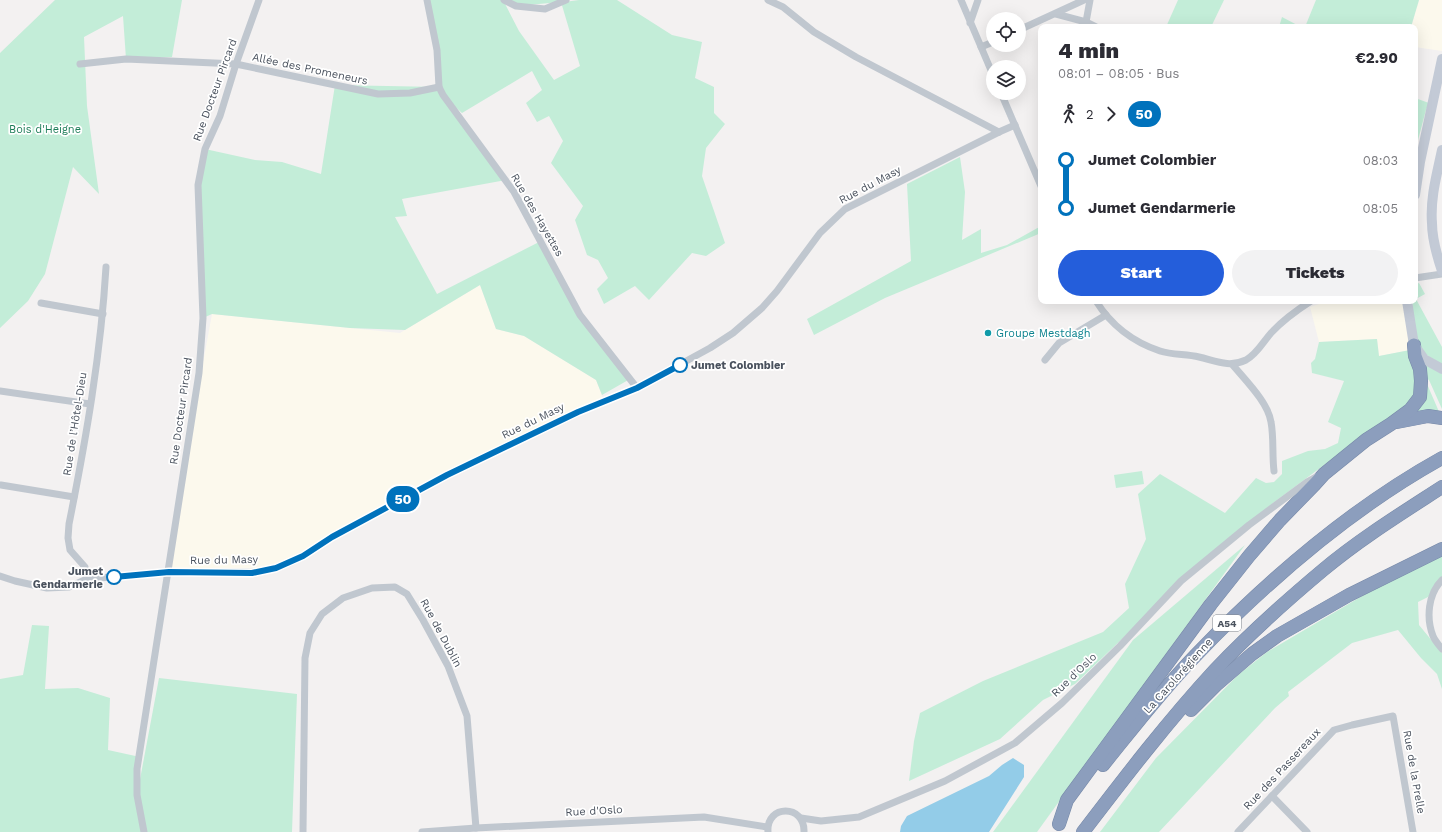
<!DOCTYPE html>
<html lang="en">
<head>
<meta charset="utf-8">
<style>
	body { margin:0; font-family:"Work Sans",sans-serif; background:#f2f2f3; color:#2b2b33; height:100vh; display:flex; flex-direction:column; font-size:15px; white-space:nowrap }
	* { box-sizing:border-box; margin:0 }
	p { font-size:13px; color:#7c7c81 }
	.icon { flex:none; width:22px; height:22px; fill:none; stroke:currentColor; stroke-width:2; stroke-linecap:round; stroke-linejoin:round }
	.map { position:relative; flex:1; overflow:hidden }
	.drawer { position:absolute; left:1038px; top:24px; width:380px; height:280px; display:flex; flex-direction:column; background:#fff; border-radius:8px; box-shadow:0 4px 16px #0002 }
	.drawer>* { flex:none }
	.badge { padding:0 8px; border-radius:13px; font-size:14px; line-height:26px }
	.controls { position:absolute; left:986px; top:12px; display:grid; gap:8px }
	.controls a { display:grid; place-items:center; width:40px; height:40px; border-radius:50%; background:#fff; box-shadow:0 4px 16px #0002; font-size:20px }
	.map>.badge { position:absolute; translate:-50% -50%; box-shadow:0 0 0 2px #fff }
	.legs { display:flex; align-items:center; gap:6px; height:44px; padding:0 20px; font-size:13px }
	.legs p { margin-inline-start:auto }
	.headline { display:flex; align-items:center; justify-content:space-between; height:68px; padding:0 20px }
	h1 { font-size:22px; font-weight:800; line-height:30px }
	.cta { display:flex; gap:8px; margin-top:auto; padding:8px 20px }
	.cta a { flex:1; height:46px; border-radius:24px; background:#245edb; color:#fff; font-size:16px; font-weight:800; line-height:46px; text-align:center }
	.cta a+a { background:#f2f2f3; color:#2b2b33 }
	ul { padding:0 20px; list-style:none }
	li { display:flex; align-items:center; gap:14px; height:48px; font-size:15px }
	li i { display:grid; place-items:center; width:6px; height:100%; margin:0 5px; background:currentColor }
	li i::after { content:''; width:10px; height:10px; margin:-5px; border:3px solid; border-radius:50%; background:#fff }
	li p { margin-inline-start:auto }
	li:first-child i { background:linear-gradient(#0000 50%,currentColor 0) }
	li:last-child i { background:linear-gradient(currentColor 50%,#0000 0) }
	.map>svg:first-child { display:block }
	.commercial { fill:#fcf9ed }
	.green { fill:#c3edd8 }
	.water { fill:#93cce8 }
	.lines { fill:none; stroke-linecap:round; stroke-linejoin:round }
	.highway-casing { stroke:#7789a8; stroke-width:14 }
	.street { stroke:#c0c7cf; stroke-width:7 }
	.secondary { stroke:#c3cad6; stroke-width:10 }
	.highway { stroke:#8c9ebd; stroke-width:13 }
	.line-1-casing { stroke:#fff; stroke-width:9 }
	.line-1 { stroke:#0072bc; stroke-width:6 }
	.culture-dot { fill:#0f9aa8; stroke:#fff; stroke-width:1.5 }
	.stop-1-dot { fill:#fff; stroke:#0072bc; stroke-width:2 }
	.labels { text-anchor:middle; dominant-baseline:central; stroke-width:3.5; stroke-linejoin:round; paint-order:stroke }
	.shield { fill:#fff; stroke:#80868e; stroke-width:1 }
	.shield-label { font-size:10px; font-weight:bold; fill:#4a525e }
	.street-label { font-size:11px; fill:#4a525e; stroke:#fff }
	.park-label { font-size:11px; fill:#1d7d58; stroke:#fff }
	.culture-label { font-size:11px; fill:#0d838f; stroke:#fff; text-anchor:start }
	.stop-label { font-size:11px; font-weight:bold; fill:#4a525e; stroke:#fff; text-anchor:start }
</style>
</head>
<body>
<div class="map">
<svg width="1442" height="832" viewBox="0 0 1442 832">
	<rect width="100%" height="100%" fill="#f3f1f1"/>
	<g class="commercial">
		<path d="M1419 0H1442V51L1415 47V27H1411Z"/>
		<path d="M480 285 496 329 524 336 596 380 604 401 526 433 400 500 315 544 268 570 169 572 190 434 212 314 400 333Z"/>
		<path d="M1328 301H1403L1410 350 1379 356 1377 339 1319 342 1310 307Z"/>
	</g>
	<g class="green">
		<path d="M55 0H182L172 57 126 59 123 16 84 37 87 106 99 194 73 167 45 274 28 301 0 328V53Z"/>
		<path d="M427 0H503L519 31 554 80 580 66 561 2 516 6 504 0H568L564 2 579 0H617L672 35 702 42 695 78 714 87V113L725 124 706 148 702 176 725 243 706 256 692 253 649 300 635 286 604 304 597 289 608 278 598 260 587 255 575 220 583 206 551 163 563 141 549 116 537 122 526 103 542 90 532 71 462 113 451 103 506 180 402 199 407 216 395 217 437 294 541 241 585 321 630 379 602 395 596 380 524 336 496 329 480 285 405 330 350 328 212 314 203 318 198 185 205 149 255 160 282 162 321 174 335 85 439 87Z"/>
		<path d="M1178 0H1224L1211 27H1166Z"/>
		<path d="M1316 0H1419L1411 27H1305Z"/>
		<path d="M1282 17 1301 27H1279Z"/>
		<path d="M1415 98 1429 103 1426 110 1418 140 1415 139Z"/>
		<path d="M960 157 965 192 962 240 981 229V253L1007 245 1041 226V233L885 298 814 335 807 319 911 261 907 184Z"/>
		<path d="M1419 283 1425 294 1416 299 1442 347V365C1434 360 1426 356 1420 347 1414 338 1413 313 1412 301H1415V284Z"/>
		<path d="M1377 339 1379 356 1410 350 1416 377V392L1410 403 1351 445 1273 503 1171 592 1075 684 1043 700 1000 739 909 781 914 741 920 713 983 681 1103 632 1129 608 1125 584 1146 539 1138 494 1160 474 1225 513 1256 478 1266 483 1274 482 1282 474V461L1308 451 1325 449 1338 443 1341 428 1328 422 1344 381 1312 373 1311 363 1315 359 1319 342Z"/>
		<path d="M1424 363 1442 374V409L1429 380 1425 378Z"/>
		<path d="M1427 384 1440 414H1414Z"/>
		<path d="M1142 471 1144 484 1116 488 1114 475Z"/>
		<path d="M1245 545 1037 832H993L1133 640Z"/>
		<path d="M1442 549V581L1428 597 1418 602 1419 625 1442 653V689L1437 674 1421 658 1398 630 1352 643 1288 692 1289 696 1275 708 1159 832H1100L1156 758 1238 675 1267 652Z"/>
		<path d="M32 625 49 626 45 689 78 688 110 698 108 750 140 757 138 790 159 678 297 694 292 832H0V679L23 675Z"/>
	</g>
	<path class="water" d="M1013 758 1024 765V777L989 832H900L901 826 907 816 989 776 1002 765Z"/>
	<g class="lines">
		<g class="highway-casing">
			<g id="highway">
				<path d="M1397 422 1428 416 1442 418"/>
				<path d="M1191 710 1216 685 1252 654 1277 636 1349 595 1442 549"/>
				<path d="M1103 765C1133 728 1162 690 1195 656 1268 580 1350 509 1442 458"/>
				<path d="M1059 824 1067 800 1211 604 1249 556 1280 520 1315 484 1324 474 1366 440 1391 424 1410 410 1420 397 1421 381 1420 369 1415 356 1414 345"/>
				<path d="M1083 832C1125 777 1168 721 1215 670 1248 635 1286 601 1323 570 1360 539 1402 513 1442 487"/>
			</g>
		</g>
		<g class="street">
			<path d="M427 0 437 50 439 87 443 95 514 192 580 315 637 388"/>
			<path d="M504 0 516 6 545 9 566 0"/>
			<path d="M768 0 783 7 814 32 856 57 999 132"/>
			<path d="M961 0 993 75"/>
			<path d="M1056 14 1086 22 1096 27"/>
			<path d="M1086 22 1090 0"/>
			<path d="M970 23 978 0"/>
			<path d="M1019 30 1084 0"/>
			<path d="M981 47 993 42"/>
			<path d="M80 64 126 59 236 64 378 94 410 93 439 87"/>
			<path d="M1001 93 1041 186"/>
			<path d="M1415 278 1442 274"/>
			<path d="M1096 301C1111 325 1133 342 1160 351 1172 355 1186 354 1199 357 1216 361 1229 368 1246 360 1257 354 1263 342 1271 333 1282 321 1297 310 1311 301"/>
			<path d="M41 303 103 314"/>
			<path d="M1045 360 1059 343 1106 315"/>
			<path d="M1232 364C1245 380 1268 402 1271 422 1274 438 1272 455 1274 471"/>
			<path d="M0 391 90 404"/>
			<path d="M1 485 74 497"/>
			<path d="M0 576 15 581 47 588 69 587 87 579 169 572H259L276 568 289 563 303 556 332 537 447 475 579 412 637 388 710 348 733 333 762 308 777 291 820 233 845 209 999 132 1015 125"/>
			<path d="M87 579 85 567 70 550 68 538 69 524C86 439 101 353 106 267"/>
			<path d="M1442 580C1428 594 1426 618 1433 636 1435 641 1439 645 1442 649"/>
			<path d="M1272 796 1307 832"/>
			<path d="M801 818 821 821 859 817 945 781 1015 743 1062 703 1120 646 1181 581 1249 525 1307 482 1316 477"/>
			<path d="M144 832 137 795V769L199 373 203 318 198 185 205 149 220 116 236 64 259 0"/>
			<path d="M303 832 305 658 310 633 322 614 343 598 372 588 395 587 407 594 423 620 448 666 467 716 476 828"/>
			<path d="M422 832 476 828 704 817 767 827"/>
			<path d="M768 832C766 804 805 804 804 832"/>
			<path d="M1238 832 1334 730 1352 725 1393 716 1413 832"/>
		</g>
		<g class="secondary">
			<path d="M1442 150C1437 174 1430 198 1432 223 1432 239 1437 256 1442 271"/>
			<path d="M1415 195 1420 162 1442 59"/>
			<path d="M1407 301 1414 345 1424 359 1442 369"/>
		</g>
		<use href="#highway" class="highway"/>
	</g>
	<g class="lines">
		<g class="line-1-casing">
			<path id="line-1" d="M114 577 169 572 252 573 276 568 303 556 332 537 447 475 578 412 637 388 680 365"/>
		</g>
		<use href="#line-1" class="line-1"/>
	</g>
	<circle class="culture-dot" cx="988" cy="333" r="4"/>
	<g class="stop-1-dot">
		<circle cx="680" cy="365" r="7"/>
		<circle cx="114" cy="577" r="7"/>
	</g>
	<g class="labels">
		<rect class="shield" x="1213" y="615" width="28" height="16" rx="3"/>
		<g class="shield-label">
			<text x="1227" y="623">A54</text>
		</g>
		<g class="street-label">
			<text transform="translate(310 69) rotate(12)">Allée des Promeneurs</text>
			<text transform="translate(215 90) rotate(-70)">Rue Docteur Pircard</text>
			<text transform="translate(870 185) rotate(-28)">Rue du Masy</text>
			<text transform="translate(537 215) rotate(60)">Rue des Hayettes</text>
			<text transform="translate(181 411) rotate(-82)">Rue Docteur Pircard</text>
			<text transform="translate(533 421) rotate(-26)">Rue du Masy</text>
			<text transform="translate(75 424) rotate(-81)">Rue de l’Hôtel-Dieu</text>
			<text transform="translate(224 560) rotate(-1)">Rue du Masy</text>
			<text transform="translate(441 633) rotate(62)">Rue de Dublin</text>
			<text transform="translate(1074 675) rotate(-44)">Rue d'Oslo</text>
			<text transform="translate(1178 676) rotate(-48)">La Carolorégienne</text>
			<text transform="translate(1282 769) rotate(-47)">Rue des Passereaux</text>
			<text transform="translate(1414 772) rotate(80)">Rue de la Prelle</text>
			<text transform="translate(594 811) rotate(-3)">Rue d'Oslo</text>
		</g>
		<g class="park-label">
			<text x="45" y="129">Bois d'Heigne</text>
		</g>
		<g class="culture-label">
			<text x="996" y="333">Groupe Mestdagh</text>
		</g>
		<g class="stop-label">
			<text x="691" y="365">Jumet Colombier</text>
			<text x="103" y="571" text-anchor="end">Jumet<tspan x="103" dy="13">Gendarmerie</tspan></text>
		</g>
	</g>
</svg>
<div class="controls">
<a><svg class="icon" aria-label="locate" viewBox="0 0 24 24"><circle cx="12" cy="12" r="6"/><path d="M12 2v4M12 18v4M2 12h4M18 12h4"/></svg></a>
<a><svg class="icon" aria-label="layers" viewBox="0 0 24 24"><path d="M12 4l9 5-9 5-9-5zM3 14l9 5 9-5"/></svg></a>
</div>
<b class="badge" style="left:403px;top:499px;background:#0072bc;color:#fff">50</b>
<section class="drawer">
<div class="headline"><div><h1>4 min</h1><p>08:01 – 08:05 · Bus</p></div><b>€2.90</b></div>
<div class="legs"><svg class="icon" aria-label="walk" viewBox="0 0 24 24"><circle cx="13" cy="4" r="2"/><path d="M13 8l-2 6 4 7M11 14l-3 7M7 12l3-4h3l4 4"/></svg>2<svg class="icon" aria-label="forward" viewBox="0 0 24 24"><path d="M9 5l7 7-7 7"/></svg><b class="badge" style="background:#0072bc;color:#fff">50</b></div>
<ul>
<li><i style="color:#0072bc"></i><b>Jumet Colombier</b><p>08:03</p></li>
<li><i style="color:#0072bc"></i><b>Jumet Gendarmerie</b><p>08:05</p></li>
</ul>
<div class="cta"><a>Start</a><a>Tickets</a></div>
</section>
</div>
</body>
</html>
